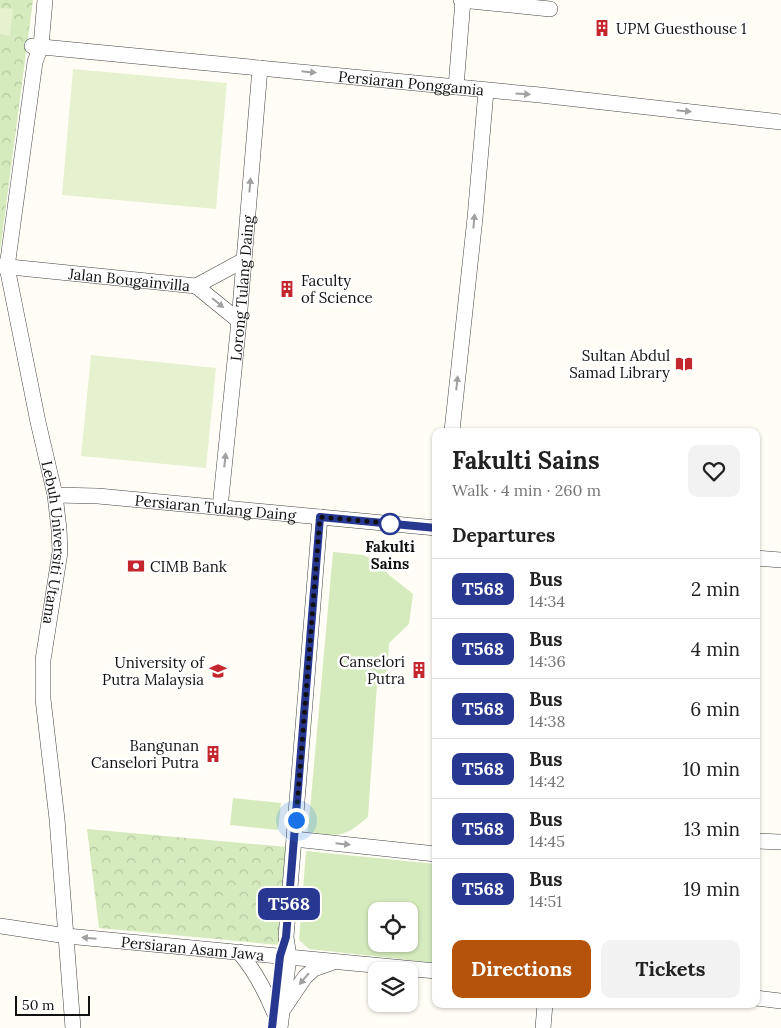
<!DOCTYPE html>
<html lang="en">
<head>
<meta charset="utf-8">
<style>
	body { margin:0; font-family:Lora,serif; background:#f2f2f2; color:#222; height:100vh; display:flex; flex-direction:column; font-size:19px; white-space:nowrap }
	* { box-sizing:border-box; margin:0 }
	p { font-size:16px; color:#767676 }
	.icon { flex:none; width:28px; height:28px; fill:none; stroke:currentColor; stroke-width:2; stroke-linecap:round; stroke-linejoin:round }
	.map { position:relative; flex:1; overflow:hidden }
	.sheet { position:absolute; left:432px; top:428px; width:328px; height:580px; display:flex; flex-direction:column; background:#fff; border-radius:10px; box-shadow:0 1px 4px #0004 }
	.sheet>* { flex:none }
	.badge { padding:0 10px; border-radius:8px; font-size:18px; line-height:32px }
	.buttons { position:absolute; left:368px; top:902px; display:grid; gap:10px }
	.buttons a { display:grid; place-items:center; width:50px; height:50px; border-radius:10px; background:#fff; box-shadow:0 1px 4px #0004; font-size:25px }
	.scale { position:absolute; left:15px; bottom:12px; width:75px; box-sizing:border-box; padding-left:5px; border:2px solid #111; border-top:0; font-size:14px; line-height:18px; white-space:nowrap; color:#111; -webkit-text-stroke:4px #fff; paint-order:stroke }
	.you { position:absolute; width:25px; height:25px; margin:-12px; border:4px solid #fff; border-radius:50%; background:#1a73e8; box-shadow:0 0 0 8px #1a73e833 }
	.map>.badge { position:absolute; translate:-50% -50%; box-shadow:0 0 0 2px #fff }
	h2 { padding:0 20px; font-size:19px; line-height:45px }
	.round { display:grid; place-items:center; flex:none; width:52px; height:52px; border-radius:10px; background:#f2f2f2 }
	.head { display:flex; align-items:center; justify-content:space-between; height:85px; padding:0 20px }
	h1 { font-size:24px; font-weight:700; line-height:38px }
	.primary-button { display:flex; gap:10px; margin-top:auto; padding:10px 20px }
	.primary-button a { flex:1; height:58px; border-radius:10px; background:#b45309; color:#fff; font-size:20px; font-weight:700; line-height:58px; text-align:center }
	.primary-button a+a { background:#f2f2f2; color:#222 }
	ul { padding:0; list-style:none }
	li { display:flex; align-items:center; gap:15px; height:60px; padding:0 20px; border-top:1px solid #e0e0e0 }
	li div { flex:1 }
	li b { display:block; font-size:19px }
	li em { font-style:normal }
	li .badge { min-width:55px; font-weight:700; text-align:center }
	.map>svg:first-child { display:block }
	.grass { fill:#d5ebbd; fill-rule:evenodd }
	.park { fill:url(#park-crowns) }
	.pitch { fill:#e6f2cf }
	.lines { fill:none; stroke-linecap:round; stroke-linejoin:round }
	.minor-casing { stroke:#444; stroke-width:16 }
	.minor { stroke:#fff; stroke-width:15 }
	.oneway { fill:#a0a0a0 }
	.line-casing { stroke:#fff; stroke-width:11 }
	.line { stroke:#283890; stroke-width:8 }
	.walk { stroke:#111; stroke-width:5; stroke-dasharray:0 9 }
	.stop-dot { fill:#fff; stroke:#283890; stroke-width:2.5 }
	.labels { text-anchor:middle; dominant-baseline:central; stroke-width:5; stroke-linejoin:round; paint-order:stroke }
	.poi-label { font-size:15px; fill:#111; stroke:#fff; text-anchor:end }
	.street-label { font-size:15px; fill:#111; stroke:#fff }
	.stop-label { font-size:15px; font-weight:bold; fill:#111; stroke:#fff }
</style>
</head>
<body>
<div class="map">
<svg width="781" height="1028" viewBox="0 0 781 1028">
	<defs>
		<pattern id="park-crowns" width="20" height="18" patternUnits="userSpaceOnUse" patternTransform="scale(1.25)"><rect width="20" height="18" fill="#d5ebbd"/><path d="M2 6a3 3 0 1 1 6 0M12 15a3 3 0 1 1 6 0" fill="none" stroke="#b6c8a1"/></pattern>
	</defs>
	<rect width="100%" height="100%" fill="#fffdf5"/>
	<g class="grass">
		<path d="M333 552 363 555 378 562 388 574 413 594 409 624 389 643 388 669 377 684 368 817C342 839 340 836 308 832Z"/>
		<path d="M233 798 281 803 278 830 230 825Z"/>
		<path d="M306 851 436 864V963L309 949 299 940ZM409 911V944H376V911Z"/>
	</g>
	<g class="park">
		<path d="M0 0H33L0 251Z"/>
		<path d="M87 829 288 847 279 945 99 928Z"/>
	</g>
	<g class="pitch">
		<path d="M0 8 13 9 10 36 0 34Z"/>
		<path d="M73 69 227 83 216 209 62 195Z"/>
		<path d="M91 355 216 368 206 468 81 456Z"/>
	</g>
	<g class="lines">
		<g class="minor-casing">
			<g id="minor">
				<path id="s1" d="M45 0 41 46 35 62 7 267 38 422 55 495 59 529 60 552 43 660V699L57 819 73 1028"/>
				<path d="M461 0 550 9"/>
				<path id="s2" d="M32 46 540 95 781 122"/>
				<path d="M456 87 463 0"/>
				<path id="s3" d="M0 266 196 286 244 260"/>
				<path d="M196 286 239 321"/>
				<path d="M452 431 475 218 486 91"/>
				<path id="s4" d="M55 495 98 496 436 528"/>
				<path id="s5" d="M220 508 239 321 260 68"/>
				<path d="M756 558 781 560"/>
				<path d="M294 839 436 854"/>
				<path d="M756 841 781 842"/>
				<path id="s6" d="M0 926 67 936 436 971"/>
				<path d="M239 952C255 971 265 990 274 1012"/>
				<path d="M756 998 781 1001"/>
				<path d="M284 1008 305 977 314 969 331 963"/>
				<path d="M280 1028 289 957 286 937 320 517"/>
				<path d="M543 1028 545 1004"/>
			</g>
		</g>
		<use href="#minor" class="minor"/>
	</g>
	<defs><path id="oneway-solid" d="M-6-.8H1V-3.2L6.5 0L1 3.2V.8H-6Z" transform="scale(1.25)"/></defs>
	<g class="oneway">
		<use href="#oneway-solid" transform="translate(309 72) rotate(6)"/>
		<use href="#oneway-solid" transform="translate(523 94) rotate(4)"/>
		<use href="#oneway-solid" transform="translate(684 111) rotate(6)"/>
		<use href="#oneway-solid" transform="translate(250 185) rotate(-85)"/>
		<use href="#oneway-solid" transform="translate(474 221) rotate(-85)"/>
		<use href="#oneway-solid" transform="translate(218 303) rotate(39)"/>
		<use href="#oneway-solid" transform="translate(457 383) rotate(-84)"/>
		<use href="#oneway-solid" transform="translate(225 460) rotate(-84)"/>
		<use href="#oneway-solid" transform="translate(343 844) rotate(6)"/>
		<use href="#oneway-solid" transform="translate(89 938) rotate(-175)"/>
		<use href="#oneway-solid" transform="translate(304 979) rotate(130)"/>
	</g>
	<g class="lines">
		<g class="line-casing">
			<path id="line" d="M272 1028 280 956 286 937 320 517 436 528"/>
		</g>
		<use href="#line" class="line"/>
		<path class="walk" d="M296 820 320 517 398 524H390"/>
	</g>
	<defs>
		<g id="building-bare" transform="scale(1.35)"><path d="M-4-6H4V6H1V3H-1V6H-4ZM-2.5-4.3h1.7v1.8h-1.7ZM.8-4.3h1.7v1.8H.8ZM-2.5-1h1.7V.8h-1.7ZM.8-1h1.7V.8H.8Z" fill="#c4262e" stroke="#fff" stroke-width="2.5" paint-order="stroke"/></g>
		<g id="library-bare" transform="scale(1.35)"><path d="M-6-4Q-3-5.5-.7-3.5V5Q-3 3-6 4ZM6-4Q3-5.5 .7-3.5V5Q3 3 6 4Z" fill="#c4262e" stroke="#fff" stroke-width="2.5" paint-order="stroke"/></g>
		<g id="bank-bare" transform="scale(1.35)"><path d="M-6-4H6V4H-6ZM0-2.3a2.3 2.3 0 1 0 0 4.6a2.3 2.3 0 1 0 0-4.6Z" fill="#c4262e" stroke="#fff" stroke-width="2.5" paint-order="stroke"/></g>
		<g id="university-bare" transform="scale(1.35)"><path d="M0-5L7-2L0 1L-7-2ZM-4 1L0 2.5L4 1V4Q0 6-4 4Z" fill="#c4262e" stroke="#fff" stroke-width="2.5" paint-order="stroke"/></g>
	</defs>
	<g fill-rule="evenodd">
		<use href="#building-bare" x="602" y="28"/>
		<use href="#building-bare" x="287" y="289"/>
		<use href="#library-bare" x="684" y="364"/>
		<use href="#bank-bare" x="136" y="566"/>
		<use href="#building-bare" x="419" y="670"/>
		<use href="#university-bare" x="218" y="671"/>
		<use href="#building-bare" x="213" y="754"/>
	</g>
	<circle class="stop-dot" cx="390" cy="524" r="10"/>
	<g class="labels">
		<g class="poi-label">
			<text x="616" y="28" text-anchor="start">UPM Guesthouse 1</text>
			<text x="301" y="280" text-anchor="start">Faculty<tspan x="301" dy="17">of Science</tspan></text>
			<text x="670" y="355">Sultan Abdul<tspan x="670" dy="17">Samad Library</tspan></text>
			<text x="150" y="566" text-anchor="start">CIMB Bank</text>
			<text x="405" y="661">Canselori<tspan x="405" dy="17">Putra</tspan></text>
			<text x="204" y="662">University of<tspan x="204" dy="17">Putra Malaysia</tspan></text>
			<text x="199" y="745">Bangunan<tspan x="199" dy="17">Canselori Putra</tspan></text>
		</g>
		<g class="street-label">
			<text stroke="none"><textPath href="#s2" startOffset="381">Persiaran Ponggamia</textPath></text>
			<text stroke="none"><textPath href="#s3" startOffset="130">Jalan Bougainvilla</textPath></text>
			<text stroke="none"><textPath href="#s5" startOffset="221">Lorong Tulang Daing</textPath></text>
			<text stroke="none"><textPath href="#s4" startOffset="161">Persiaran Tulang Daing</textPath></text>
			<text stroke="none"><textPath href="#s1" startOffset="551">Lebuh Universiti Utama</textPath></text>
			<text stroke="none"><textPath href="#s6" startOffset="194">Persiaran Asam Jawa</textPath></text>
		</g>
		<g class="stop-label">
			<text x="390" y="546">Fakulti<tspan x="390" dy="17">Sains</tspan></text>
		</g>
	</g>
</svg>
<div class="buttons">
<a><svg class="icon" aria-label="locate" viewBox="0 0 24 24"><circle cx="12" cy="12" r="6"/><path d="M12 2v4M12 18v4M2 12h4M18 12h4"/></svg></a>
<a><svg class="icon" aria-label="layers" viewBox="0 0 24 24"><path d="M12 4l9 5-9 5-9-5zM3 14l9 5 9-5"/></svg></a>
</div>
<div class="scale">50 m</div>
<div class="you" style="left:296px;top:820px"></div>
<b class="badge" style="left:289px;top:904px;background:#283890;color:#fff">T568</b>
<section class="sheet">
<div class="head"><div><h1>Fakulti Sains</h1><p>Walk · 4 min · 260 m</p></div><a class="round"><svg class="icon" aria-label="heart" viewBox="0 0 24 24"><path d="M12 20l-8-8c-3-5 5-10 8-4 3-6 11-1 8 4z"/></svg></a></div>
<h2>Departures</h2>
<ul>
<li><span class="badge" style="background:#283890;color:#fff">T568</span><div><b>Bus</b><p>14:34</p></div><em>2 min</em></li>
<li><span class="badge" style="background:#283890;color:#fff">T568</span><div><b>Bus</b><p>14:36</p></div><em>4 min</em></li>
<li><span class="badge" style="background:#283890;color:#fff">T568</span><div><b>Bus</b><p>14:38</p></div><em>6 min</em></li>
<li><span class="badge" style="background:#283890;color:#fff">T568</span><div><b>Bus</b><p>14:42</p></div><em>10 min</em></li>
<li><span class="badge" style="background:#283890;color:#fff">T568</span><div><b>Bus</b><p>14:45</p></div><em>13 min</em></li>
<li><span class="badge" style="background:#283890;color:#fff">T568</span><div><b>Bus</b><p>14:51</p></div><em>19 min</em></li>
</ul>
<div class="primary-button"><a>Directions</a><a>Tickets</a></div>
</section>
</div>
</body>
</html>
